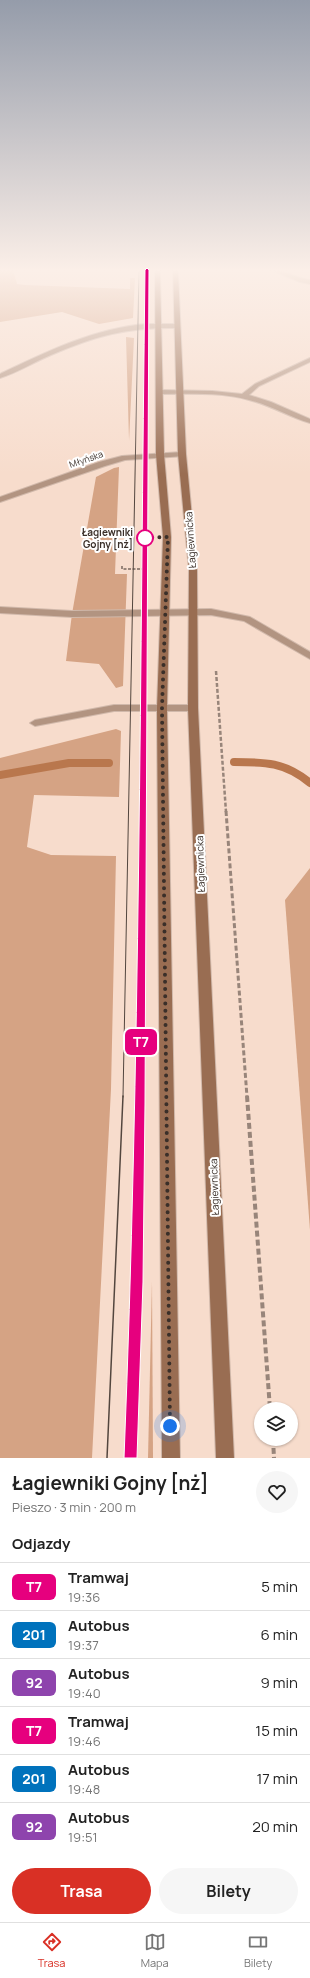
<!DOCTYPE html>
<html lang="pl">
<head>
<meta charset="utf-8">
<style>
	body { margin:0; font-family:Manrope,sans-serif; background:#f6f6f6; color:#222; height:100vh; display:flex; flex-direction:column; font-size:15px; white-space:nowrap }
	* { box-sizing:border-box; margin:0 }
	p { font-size:13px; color:#767676 }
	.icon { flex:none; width:22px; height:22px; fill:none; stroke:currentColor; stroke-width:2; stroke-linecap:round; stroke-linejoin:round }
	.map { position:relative; height:1458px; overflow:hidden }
	.panel { display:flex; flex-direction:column; background:#fff; flex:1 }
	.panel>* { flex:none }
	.badge { padding:0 8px; border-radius:6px; font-size:14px; line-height:26px }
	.fabs { position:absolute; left:254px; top:1402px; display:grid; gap:8px }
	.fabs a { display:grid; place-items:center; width:44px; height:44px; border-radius:50%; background:#fff; box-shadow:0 1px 3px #0004; font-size:20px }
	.you { position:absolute; width:20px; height:20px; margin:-10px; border:3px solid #fff; border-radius:50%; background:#1a73e8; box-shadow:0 0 0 6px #1a73e833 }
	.map>.badge { position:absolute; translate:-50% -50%; box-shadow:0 0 0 2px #fff }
	h2 { padding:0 12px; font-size:15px; line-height:36px }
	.round { display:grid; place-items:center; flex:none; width:42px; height:42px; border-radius:21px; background:#f6f6f6 }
	.overview { display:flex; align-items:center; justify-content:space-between; height:68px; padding:0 12px }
	h1 { font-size:19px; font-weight:700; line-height:30px }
	.cta { display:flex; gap:8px; margin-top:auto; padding:8px 12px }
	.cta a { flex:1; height:46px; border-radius:24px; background:#d93025; color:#fff; font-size:16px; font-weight:700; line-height:46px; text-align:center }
	.cta a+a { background:#f6f6f6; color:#222 }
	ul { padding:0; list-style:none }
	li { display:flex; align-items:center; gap:12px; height:48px; padding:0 12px; border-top:1px solid #e0e0e0 }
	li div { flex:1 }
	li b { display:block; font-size:15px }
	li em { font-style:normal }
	li .badge { min-width:44px; font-weight:700; text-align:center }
	.dock { display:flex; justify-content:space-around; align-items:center; height:56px; border-top:1px solid #e0e0e0; background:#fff; font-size:11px; color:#767676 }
	.dock a { display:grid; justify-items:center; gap:2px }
	.dock .active { color:#d93025 }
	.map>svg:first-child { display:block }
	.green { fill:#d5a384 }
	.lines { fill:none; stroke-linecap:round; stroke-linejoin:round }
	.stream { stroke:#b9774d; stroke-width:8 }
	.service-casing { stroke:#d1b9ab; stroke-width:2 }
	.minor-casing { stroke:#d1b9ab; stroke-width:2 }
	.secondary-casing { stroke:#d1b9ab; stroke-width:2 }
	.path-far3 { stroke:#98857a; stroke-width:2; stroke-dasharray:3 1.5; stroke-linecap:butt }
	.path-far2 { stroke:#98857a; stroke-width:2.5; stroke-dasharray:4 2; stroke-linecap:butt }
	.path-far1 { stroke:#98857a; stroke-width:3; stroke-dasharray:5 2.5; stroke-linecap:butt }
	.path { stroke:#98857a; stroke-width:4; stroke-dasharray:6 3; stroke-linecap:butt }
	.service { fill:#b29481; fill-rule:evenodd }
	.minor { fill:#b29481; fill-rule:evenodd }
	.secondary { fill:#996d52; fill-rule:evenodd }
	.tram-far1 { stroke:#53463e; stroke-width:1 }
	.tram { stroke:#53463e; stroke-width:1.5 }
	.line { fill:#e6007e; stroke:#fff }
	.walk { stroke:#3a2f29; stroke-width:4; stroke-dasharray:0 7.2 }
	.stop-dot { fill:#fff; stroke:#e6007e; stroke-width:2 }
	.labels { text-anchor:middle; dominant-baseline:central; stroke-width:4; stroke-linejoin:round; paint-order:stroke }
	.far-street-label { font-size:9px; fill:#3a2f29; stroke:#fff }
	.stop-label { font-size:10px; font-weight:bold; fill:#3a2f29; stroke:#fff; text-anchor:end }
	.street-label { font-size:10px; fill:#3a2f29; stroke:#fff }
</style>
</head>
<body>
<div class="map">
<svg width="310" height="1458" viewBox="0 0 310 1458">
	<rect width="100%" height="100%" fill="#f7dccc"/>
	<g class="green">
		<path d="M0 270H13L17 284 25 285 130 289V278H135L133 318 99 324 62 312 0 322Z"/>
		<path d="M126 337 134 338 129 441V439Z"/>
		<path d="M119 467 115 574H127L123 686 116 688 99 664 66 661 72 614 96 477 114 468Z"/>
		<path d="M116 729 121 731 119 797 34 795 27 847 51 855 116 856 111 1089 92 1458H0V758Z"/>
		<path d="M310 868V1230L285 900Z"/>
		<path d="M152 1281 153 1458H148Z"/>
	</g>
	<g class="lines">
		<g class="stream">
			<path d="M234 762C265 762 285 762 310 783"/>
			<path d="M0 775 69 763H109"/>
		</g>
		<g class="service-casing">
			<g id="service">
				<path d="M271 270C284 269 297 279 310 280V284L300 282Z"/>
				<path d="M146 324H176L179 326 176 328C128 327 95 336 51 355 34 362 17 373 0 378V374C46 352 95 328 146 324Z"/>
				<path d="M182 452H185V456L125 460 105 466 0 502V497L99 462 122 456Z"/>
				<path d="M0 607 72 611 211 609 250 617 310 652V659L244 621 211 615 72 617 0 613Z"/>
				<path d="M114 705H193L198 708 193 711H114L35 726 30 723 35 720Z"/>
			</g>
		</g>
		<g class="minor-casing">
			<path id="minor" d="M310 358V362L259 386 249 395 271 402 310 419V423C289 417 270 405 249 400 221 392 189 394 160 394L157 392 160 390 212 391 242 394 255 384Z"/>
		</g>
		<g class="secondary-casing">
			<g id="secondary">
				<path d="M155 270H160L164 454 171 537 167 708 180 1458H162L157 708 163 537 156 454Z"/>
				<path d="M173 270H178L186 454 197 570 198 708 234 1458H216L188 708 189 570 178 454Z"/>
			</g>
		</g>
		<path class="path-far3" d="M122 566V569H146"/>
		<path class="path-far2" d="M216 671 226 812"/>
		<path class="path-far1" d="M226 811 247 1097"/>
		<g class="path">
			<path d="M247 1096 270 1409"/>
			<path d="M273 1439 274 1458"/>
		</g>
		<use href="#service" class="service"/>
		<use href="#minor" class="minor"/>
		<use href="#secondary" class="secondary"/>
		<g class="tram-far1">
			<path d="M123 1097 139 270"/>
			<path d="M140 1097 147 270"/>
		</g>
		<g class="tram">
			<path d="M107 1458 123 1096"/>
			<path d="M131 1458 137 1282 140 1096"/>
		</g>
	</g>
	<linearGradient id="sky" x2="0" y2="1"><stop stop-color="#959caa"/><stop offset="0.57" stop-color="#fbefe8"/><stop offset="1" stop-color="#fbefe8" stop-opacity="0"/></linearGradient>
	<rect width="310" height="474" fill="url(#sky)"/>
	<path class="line" d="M147 268 149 270 145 1104 143 1282 137 1458H124C140 1062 140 666 145 270Z"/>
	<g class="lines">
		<path class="walk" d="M145 538 168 537 162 708 170 1426"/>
	</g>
	<circle class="stop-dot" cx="145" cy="538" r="8"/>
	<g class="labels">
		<g class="far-street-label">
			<text transform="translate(86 459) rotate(-19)">Młyńska</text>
		</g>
		<g class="stop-label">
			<text x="133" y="532">Łagiewniki<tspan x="133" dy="12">Gojny [nż]</tspan></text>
		</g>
		<g class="street-label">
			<text transform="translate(190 540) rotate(-94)">Łagiewnicka</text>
			<text transform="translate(200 864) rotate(-92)">Łagiewnicka</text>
			<text transform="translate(214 1187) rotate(-92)">Łagiewnicka</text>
		</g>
	</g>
</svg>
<div class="fabs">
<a><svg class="icon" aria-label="layers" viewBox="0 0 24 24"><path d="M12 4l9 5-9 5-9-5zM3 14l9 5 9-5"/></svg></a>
</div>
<div class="you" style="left:170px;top:1426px"></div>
<b class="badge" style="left:141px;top:1042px;background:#e6007e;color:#fff">T7</b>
</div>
<section class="panel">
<div class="overview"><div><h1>Łagiewniki Gojny [nż]</h1><p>Pieszo · 3 min · 200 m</p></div><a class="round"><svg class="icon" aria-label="heart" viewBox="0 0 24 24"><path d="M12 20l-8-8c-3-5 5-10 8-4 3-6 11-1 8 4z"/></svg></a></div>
<h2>Odjazdy</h2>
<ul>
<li><span class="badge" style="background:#e6007e;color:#fff">T7</span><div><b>Tramwaj</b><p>19:36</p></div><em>5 min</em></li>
<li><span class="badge" style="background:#0072bc;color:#fff">201</span><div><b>Autobus</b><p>19:37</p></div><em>6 min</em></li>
<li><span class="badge" style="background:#8e44ad;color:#fff">92</span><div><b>Autobus</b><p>19:40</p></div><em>9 min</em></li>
<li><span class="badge" style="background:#e6007e;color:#fff">T7</span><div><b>Tramwaj</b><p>19:46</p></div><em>15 min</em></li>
<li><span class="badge" style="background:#0072bc;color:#fff">201</span><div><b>Autobus</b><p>19:48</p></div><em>17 min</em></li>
<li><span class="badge" style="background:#8e44ad;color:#fff">92</span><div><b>Autobus</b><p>19:51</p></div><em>20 min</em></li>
</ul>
<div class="cta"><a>Trasa</a><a>Bilety</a></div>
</section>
<nav class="dock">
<a class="active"><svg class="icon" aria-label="directions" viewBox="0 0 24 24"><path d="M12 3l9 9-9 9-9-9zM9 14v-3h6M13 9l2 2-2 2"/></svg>Trasa</a>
<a><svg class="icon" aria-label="map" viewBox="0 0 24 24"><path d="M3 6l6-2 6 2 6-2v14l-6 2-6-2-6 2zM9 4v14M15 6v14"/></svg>Mapa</a>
<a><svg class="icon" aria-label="tickets" viewBox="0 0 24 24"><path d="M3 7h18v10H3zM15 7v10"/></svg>Bilety</a>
</nav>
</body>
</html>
